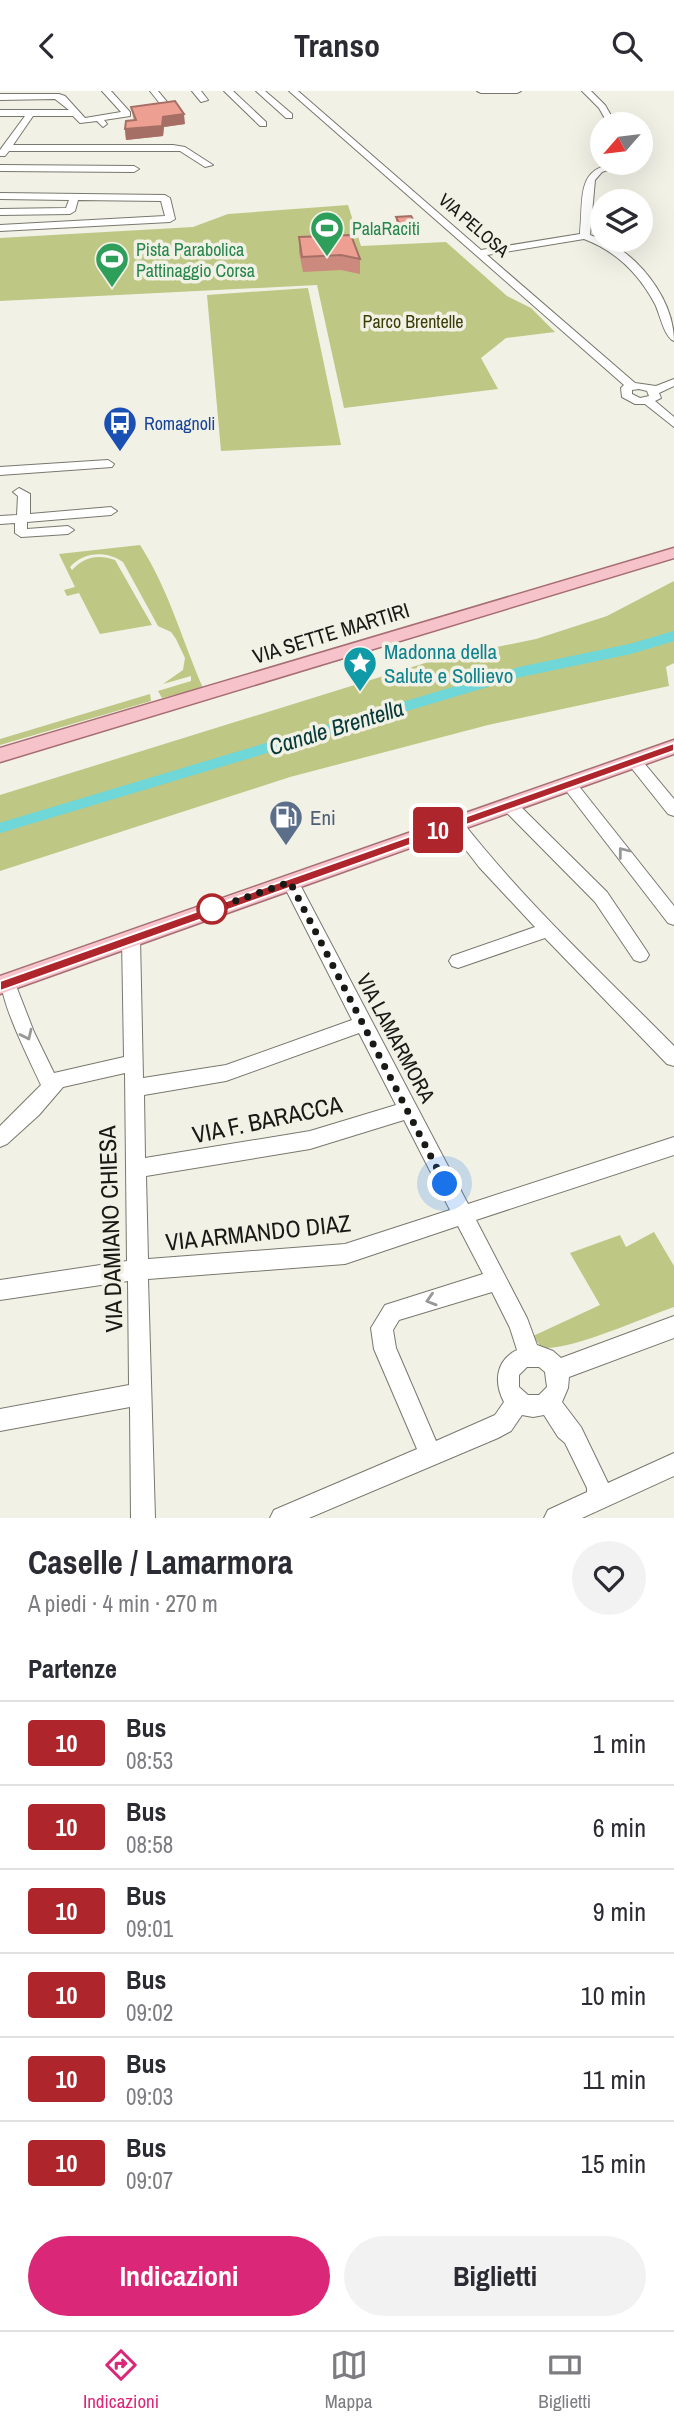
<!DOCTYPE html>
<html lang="it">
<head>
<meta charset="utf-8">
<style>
	body { margin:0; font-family:"Archivo Narrow",sans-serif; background:#f2f2f3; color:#2b2b33; height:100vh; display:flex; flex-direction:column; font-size:26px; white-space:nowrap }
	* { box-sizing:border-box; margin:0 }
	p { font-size:23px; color:#7c7c81 }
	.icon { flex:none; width:38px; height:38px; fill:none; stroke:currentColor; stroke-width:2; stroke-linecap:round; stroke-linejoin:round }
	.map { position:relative; height:1427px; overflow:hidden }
	.side { display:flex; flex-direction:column; background:#fff; flex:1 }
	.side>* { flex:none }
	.badge { padding:0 14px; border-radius:5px; font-size:24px; line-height:46px }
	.needle { width:46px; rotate:242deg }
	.fabs { position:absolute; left:590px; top:21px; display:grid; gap:14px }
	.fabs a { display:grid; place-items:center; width:63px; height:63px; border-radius:50%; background:#fff; box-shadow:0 7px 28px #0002; font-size:35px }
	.you { position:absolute; width:35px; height:35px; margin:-18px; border:5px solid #fff; border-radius:50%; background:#1a73e8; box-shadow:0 0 0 10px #1a73e833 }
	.map>.badge { position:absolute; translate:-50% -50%; box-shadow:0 0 0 4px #fff }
	h2 { padding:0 28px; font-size:26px; line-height:63px }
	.round { display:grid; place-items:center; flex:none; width:74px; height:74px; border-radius:37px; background:#f2f2f3 }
	.summary { display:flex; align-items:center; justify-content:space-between; height:119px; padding:0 28px }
	h1 { font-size:33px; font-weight:700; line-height:52px }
	.action { display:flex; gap:14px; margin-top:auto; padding:14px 28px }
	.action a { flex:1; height:80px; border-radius:42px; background:#db2777; color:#fff; font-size:28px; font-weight:700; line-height:80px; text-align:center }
	.action a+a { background:#f2f2f3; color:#2b2b33 }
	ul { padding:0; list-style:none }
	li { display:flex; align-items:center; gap:21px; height:84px; padding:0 28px; border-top:2px solid #e1e1e2 }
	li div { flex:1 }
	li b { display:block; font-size:26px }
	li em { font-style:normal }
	li .badge { min-width:77px; font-weight:700; text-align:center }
	header { display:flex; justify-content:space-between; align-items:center; height:91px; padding:0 28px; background:#fff; font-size:32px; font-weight:700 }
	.menu { display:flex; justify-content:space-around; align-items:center; height:98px; border-top:2px solid #e1e1e2; background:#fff; font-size:19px; color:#7c7c81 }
	.menu a { display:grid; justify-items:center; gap:4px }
	.menu .current { color:#db2777 }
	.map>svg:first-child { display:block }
	.green { fill:#bec784 }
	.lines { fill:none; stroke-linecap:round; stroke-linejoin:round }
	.canal { stroke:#70d7d8; stroke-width:10 }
	.minor-casing { stroke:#79786e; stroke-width:2 }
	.major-casing { stroke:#a66e73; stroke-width:3 }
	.minor { fill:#fff; fill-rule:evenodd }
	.major { fill:#f7c3ca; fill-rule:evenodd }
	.wall { fill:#cc897d }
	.shaded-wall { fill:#a66f66 }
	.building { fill:#ed9f91; stroke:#a66f66; stroke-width:2 }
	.oneway { stroke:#989896 }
	.line { fill:#ae262b; stroke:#fff; stroke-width:2 }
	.walk { stroke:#191915; stroke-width:7; stroke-dasharray:0 12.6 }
	.stop-dot { fill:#fff; stroke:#ae262b; stroke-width:3.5 }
	.labels { text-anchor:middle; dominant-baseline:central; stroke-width:7; stroke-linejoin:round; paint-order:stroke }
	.far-street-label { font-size:18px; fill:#191915; stroke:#f2f1e6 }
	.far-leisure-label { font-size:18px; fill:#27864d; stroke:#f2f1e6; text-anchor:start }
	.far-park-label { font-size:18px; fill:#393e04; stroke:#f2f1e6 }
	.far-transit-label { font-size:18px; fill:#164399; stroke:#f2f1e6; text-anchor:start }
	.street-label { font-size:21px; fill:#191915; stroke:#f2f1e6 }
	.culture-label { font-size:21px; fill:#0d838f; stroke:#f2f1e6; text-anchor:start }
	.service-label { font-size:21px; fill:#4e5e75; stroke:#f2f1e6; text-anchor:start }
	.water-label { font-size:23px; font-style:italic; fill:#063a3a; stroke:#f2f1e6 }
	.near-street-label { font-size:24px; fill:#191915; stroke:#f2f1e6 }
</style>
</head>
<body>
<header><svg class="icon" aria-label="back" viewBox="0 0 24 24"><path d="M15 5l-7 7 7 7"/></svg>Transo<svg class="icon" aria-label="search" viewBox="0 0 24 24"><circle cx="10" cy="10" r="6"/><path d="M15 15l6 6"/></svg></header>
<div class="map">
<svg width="674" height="1427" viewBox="0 0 674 1427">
	<rect width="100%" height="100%" fill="#f2f1e6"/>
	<g class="green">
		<path d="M348 114 361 155 446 151 507 205 531 217 555 241 506 247 481 267 498 298 344 317 317 194 0 210V147L193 136 228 123Z"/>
		<path d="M308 197 341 354 221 360 207 204Z"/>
		<path d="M140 454C169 499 182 549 203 597L162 607 158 600 191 590V585L163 593 183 579 185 567 176 548 171 541 158 535 123 471C106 459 83 461 70 476L72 479C84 466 98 463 115 469L152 534 100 543 79 502 67 505 64 499 75 496 59 463Z"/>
		<path d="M674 490V572L666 576 669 595 488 634 290 686 0 780V704L438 568 536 548 607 525Z"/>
		<path d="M150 603 151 610 0 654V648Z"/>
		<path d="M654 1141 674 1175V1216C642 1227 573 1259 542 1257L533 1245 600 1214 570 1162 620 1144 626 1156Z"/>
	</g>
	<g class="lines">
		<path class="canal" d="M0 737 520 581 630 558 674 545"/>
		<g class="minor-casing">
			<g id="minor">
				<path d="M102 0H111L130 21V25L104 29 107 33 103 36 97 30 80 32 73 25H33L13 54H173L185 56 213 74 205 76 180 60H9L5 65H0V59L25 25H0V19H69L55 8 0 9V3H59L65 5 85 27 121 21Z"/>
				<path d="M150 0H158L172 17 171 19H165Z"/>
				<path d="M192 0H201L208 9 201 11Z"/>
				<path d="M224 0H233L266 31V35H260Z"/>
				<path d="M256 0H265L292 23V27H286Z"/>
				<path d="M289 0H298L481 159 580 143C584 101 575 72 628 72L602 81 595 89 590 144 606 150 632 149 614 154C646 174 674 213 674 250 664 246 660 223 655 213 639 183 616 160 584 148L487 164 635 292 656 295 674 288V295L659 302 661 307 655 310 674 326V336L645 313H635L622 306 621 297 624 294ZM639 298 647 300 649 305 640 307 632 303V299Z"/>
				<path d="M477 0H521L517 2H481Z"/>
				<path d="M582 0H591L605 14 616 33H608L599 17Z"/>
				<path d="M0 74 134 75 139 78 134 81 0 80Z"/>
				<path d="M0 102 165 104 170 107 175 128 170 131 0 140V134L165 125 161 110 78 109 75 120 70 123 0 124V118L66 117 69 109 0 108Z"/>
				<path d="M108 369 114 373 112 376 0 384V376Z"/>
				<path d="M19 397 30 403V423L111 416 117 420 111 424 27 431V438L68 435 74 439 68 443 21 446 15 442V432L0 433V425L17 424 18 405 13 401Z"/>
				<path d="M634 664 639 666 674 708V725L668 723 629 674 626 670Z"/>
				<path d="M569 687 574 689 674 815V834L668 832 564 697 561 693 564 689Z"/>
				<path d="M509 708 515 710 607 801 646 859 649 864 646 869 640 871 634 869 595 811 503 718 501 714 503 710Z"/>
				<path d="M455 727 461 729C524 810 601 881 674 955V975L667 973 545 847 458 877 452 875 449 870 452 865 535 836 479 776 449 737 447 733 449 729Z"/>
				<path d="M290 785 296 786 468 1113 674 1046V1064L476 1129 527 1227 537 1254 553 1260 561 1267 674 1225V1247L569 1286 568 1297 562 1311 581 1336 608 1392 674 1362V1385L582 1427H544L548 1419 587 1401V1397L565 1352 558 1346 544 1324 533 1326 522 1324 511 1340 498 1347 309 1427H270L274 1419 417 1358 374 1258 371 1237 385 1214 483 1183 458 1135 345 1173 148 1188 155 1427H131L130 1316 0 1340V1318L129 1294 128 1190 0 1209V1189L127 1170 125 982 63 996 39 1024 7 1053 0 1056V1035L41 994C30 970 0 911 1 887L7 885 13 887 34 941 54 982 124 966 122 847 125 842 131 840 137 842 140 847 143 987 226 974 352 929 282 791 284 786ZM359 942 396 1014 310 1040 145 1067 144 1004 226 990ZM404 1029 450 1119 345 1153 148 1168 146 1085 310 1058ZM492 1201 510 1237 517 1259C495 1270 494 1292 504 1311L495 1324 436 1350 396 1257 393 1239 399 1229ZM527 1276H539L545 1281 547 1296 539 1304H528L519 1296V1284Z"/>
			</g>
		</g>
		<g class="major-casing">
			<g id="major">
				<path d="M674 457V467L0 671V657Z"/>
				<path d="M674 649V663L0 903V885Z"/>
			</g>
		</g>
		<use href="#minor" class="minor"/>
		<use href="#major" class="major"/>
	</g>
	<g class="wall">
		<path d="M131 16 185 33 164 36 163 45 126 49 125 38 134 30Z"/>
		<path d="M396 126 417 134 416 142 401 143 396 133Z"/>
		<path d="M299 146 360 168V183L341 179 303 181 299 161Z"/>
	</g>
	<g class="shaded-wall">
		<path d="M184 23 185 33 164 36 163 45 126 49 125 38 163 26Z"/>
		<path d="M417 134 416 142 401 143V136Z"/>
	</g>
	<g class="building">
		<path d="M175 10 184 23 163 26 162 35 125 38 126 30 136 29 131 16Z"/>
		<path d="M411 125 417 134 401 136 396 126Z"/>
		<path d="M351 144 360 168 341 164 302 166 299 146Z"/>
	</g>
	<defs><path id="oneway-chevron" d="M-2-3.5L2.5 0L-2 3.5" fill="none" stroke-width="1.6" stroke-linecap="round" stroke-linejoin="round" transform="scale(1.75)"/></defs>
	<g class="oneway">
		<use href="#oneway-chevron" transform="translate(623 761) rotate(-128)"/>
		<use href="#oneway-chevron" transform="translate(27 944) rotate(65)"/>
		<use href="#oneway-chevron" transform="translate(431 1209) rotate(163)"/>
	</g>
	<path class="line" d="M674 652V660L0 900V890Z"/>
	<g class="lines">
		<path class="walk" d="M212 818 290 791 445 1093"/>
	</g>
	<defs>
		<g id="stadium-pin" transform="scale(1.75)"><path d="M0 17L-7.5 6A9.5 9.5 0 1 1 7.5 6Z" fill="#2e9e5b" stroke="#f2f1e6"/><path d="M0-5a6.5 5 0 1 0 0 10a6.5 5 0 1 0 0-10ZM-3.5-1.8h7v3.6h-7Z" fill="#fff"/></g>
		<g id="bus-pin" transform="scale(1.75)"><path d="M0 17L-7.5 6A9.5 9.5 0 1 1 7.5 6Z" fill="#1a4fb4" stroke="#f2f1e6"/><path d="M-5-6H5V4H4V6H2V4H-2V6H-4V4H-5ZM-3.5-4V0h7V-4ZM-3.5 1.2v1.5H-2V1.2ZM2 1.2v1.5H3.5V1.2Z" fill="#fff"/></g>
		<g id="sight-pin" transform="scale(1.75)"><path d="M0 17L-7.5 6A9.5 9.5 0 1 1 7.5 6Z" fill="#0f9aa8" stroke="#f2f1e6"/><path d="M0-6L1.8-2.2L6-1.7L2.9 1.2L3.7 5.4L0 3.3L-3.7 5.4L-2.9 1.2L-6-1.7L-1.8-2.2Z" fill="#fff"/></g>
		<g id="fuel-pin" transform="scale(1.75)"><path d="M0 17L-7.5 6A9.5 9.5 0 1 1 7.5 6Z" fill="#5c6f8a" stroke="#f2f1e6"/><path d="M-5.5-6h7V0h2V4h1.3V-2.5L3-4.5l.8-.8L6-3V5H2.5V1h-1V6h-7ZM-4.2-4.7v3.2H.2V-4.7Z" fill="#fff"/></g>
	</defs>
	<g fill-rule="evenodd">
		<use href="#stadium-pin" x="327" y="137"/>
		<use href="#stadium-pin" x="112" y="168"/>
		<use href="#bus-pin" x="120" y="332"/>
		<use href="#sight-pin" x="360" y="572"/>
		<use href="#fuel-pin" x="286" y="726"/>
	</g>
	<circle class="stop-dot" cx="212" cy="818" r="14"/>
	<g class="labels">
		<g class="far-street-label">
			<text transform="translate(474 134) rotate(41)">VIA PELOSA</text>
		</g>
		<g class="far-leisure-label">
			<text x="352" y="137">PalaRaciti</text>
			<text x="136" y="158">Pista Parabolica<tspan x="136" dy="21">Pattinaggio Corsa</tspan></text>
		</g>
		<g class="far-park-label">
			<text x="413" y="230">Parco Brentelle</text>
		</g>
		<g class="far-transit-label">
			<text x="144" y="332">Romagnoli</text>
		</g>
		<g class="street-label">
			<text transform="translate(331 542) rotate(-17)">VIA SETTE MARTIRI</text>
			<text transform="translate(396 947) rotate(62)">VIA LAMARMORA</text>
		</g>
		<g class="culture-label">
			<text x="384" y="560">Madonna della<tspan x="384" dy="24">Salute e Sollievo</tspan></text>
		</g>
		<g class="service-label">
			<text x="310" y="726">Eni</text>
		</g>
		<g class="water-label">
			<text transform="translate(336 636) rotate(-17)">Canale Brentella</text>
		</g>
		<g class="near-street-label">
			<text transform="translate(267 1028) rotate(-12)">VIA F. BARACCA</text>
			<text transform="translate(110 1138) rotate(-92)">VIA DAMIANO CHIESA</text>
			<text transform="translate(258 1141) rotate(-6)">VIA ARMANDO DIAZ</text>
		</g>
	</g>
</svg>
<div class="fabs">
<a><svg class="needle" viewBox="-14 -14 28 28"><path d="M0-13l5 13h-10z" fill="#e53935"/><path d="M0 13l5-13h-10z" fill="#7c7c81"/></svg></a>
<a><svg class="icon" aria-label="layers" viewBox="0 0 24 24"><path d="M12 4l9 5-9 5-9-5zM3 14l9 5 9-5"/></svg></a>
</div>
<div class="you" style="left:445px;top:1093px"></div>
<b class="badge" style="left:438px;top:739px;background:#ae262b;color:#fff">10</b>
</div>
<section class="side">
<div class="summary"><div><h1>Caselle / Lamarmora</h1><p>A piedi · 4 min · 270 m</p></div><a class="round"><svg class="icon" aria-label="heart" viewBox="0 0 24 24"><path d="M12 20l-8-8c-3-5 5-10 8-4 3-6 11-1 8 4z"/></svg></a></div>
<h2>Partenze</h2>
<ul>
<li><span class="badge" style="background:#ae262b;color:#fff">10</span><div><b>Bus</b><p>08:53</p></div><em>1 min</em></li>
<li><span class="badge" style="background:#ae262b;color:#fff">10</span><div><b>Bus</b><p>08:58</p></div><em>6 min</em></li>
<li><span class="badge" style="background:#ae262b;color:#fff">10</span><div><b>Bus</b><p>09:01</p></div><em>9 min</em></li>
<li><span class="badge" style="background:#ae262b;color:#fff">10</span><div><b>Bus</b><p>09:02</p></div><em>10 min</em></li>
<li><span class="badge" style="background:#ae262b;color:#fff">10</span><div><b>Bus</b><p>09:03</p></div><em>11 min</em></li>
<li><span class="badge" style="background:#ae262b;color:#fff">10</span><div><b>Bus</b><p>09:07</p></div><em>15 min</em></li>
</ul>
<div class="action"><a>Indicazioni</a><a>Biglietti</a></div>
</section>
<nav class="menu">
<a class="current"><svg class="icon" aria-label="directions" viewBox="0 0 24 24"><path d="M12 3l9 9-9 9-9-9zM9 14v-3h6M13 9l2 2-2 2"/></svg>Indicazioni</a>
<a><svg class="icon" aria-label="map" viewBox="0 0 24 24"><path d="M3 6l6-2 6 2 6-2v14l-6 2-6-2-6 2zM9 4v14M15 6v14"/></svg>Mappa</a>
<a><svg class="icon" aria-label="tickets" viewBox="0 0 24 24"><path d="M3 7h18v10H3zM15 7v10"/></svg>Biglietti</a>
</nav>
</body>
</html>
